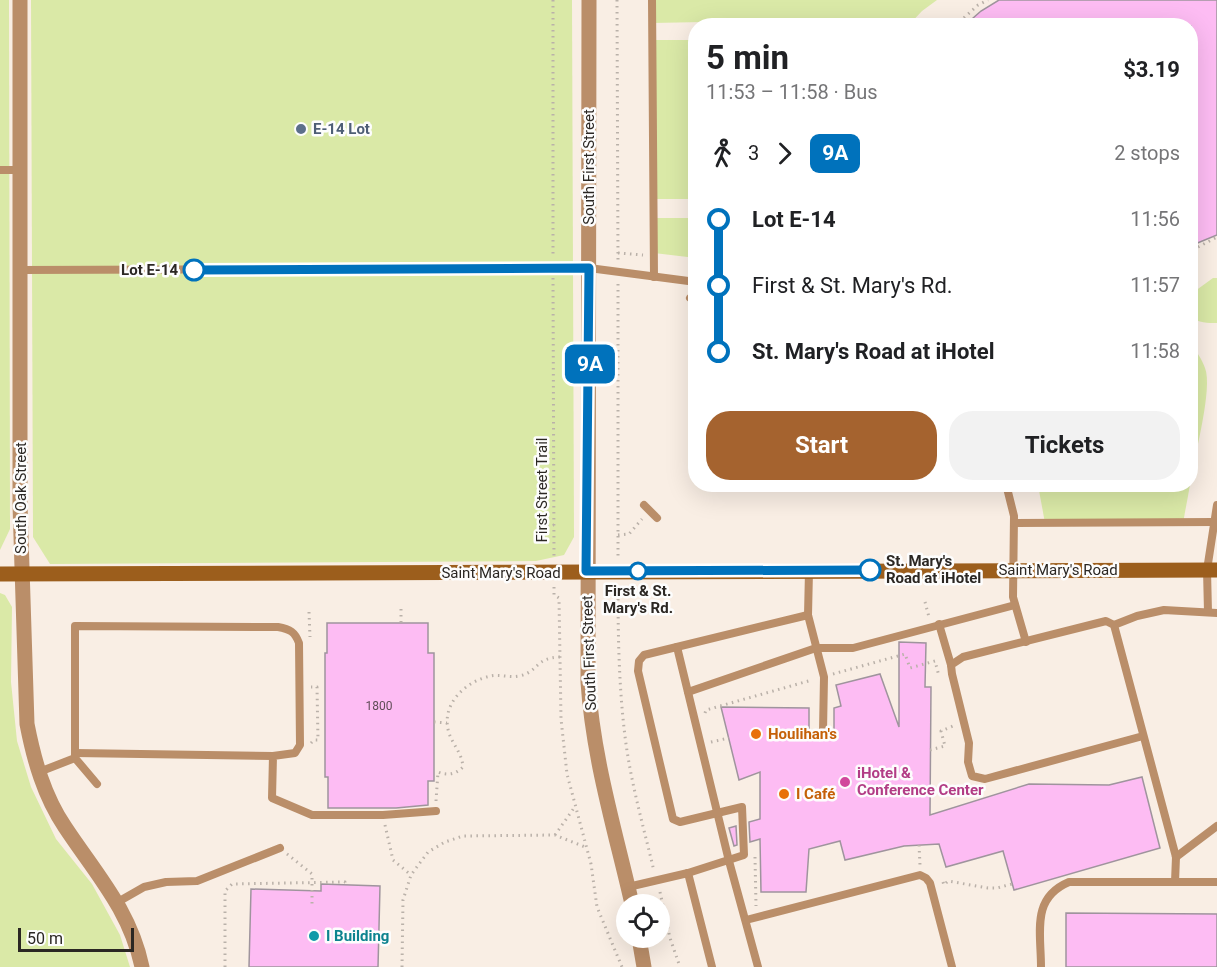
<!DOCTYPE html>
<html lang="en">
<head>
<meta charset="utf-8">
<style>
	body { margin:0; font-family:Roboto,sans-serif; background:#f2f2f2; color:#202124; height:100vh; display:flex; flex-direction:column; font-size:22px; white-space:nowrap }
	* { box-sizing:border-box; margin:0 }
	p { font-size:20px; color:#757577 }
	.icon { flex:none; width:33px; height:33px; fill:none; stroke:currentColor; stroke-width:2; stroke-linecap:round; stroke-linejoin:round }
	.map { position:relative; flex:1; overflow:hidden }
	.drawer { position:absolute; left:688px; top:18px; width:510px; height:474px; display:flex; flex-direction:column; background:#fff; border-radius:24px; box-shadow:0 6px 24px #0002 }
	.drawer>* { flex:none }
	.badge { padding:0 12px; border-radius:9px; font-size:21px; line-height:39px }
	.tools { position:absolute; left:616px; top:894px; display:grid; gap:12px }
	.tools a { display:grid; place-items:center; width:54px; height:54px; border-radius:50%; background:#fff; box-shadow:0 6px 24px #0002; font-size:30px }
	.scale { position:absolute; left:18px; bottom:15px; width:116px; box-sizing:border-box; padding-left:6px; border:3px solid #2b2723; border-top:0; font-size:16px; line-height:21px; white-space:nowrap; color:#2b2723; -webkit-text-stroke:4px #fdfdfd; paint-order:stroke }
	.map>.badge { position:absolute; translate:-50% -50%; box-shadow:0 0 0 3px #fff }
	.legs { display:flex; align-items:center; gap:9px; height:66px; padding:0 18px; font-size:20px }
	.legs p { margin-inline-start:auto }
	.head { display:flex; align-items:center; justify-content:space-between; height:102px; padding:0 18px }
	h1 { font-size:33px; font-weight:700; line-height:45px }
	.primary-button { display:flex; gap:12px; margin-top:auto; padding:12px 18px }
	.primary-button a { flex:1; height:69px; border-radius:24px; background:#a5632f; color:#fff; font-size:24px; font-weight:700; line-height:69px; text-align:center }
	.primary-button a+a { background:#f2f2f2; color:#202124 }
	ul { padding:0 18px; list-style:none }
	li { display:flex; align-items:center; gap:21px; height:66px; font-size:22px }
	li i { display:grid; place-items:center; width:9px; height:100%; margin:0 8px; background:currentColor }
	li i::after { content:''; width:15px; height:15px; margin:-8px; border:4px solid; border-radius:50%; background:#fff }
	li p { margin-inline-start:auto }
	li:first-child i { background:linear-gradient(#0000 50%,currentColor 0) }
	li:last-child i { background:linear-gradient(currentColor 50%,#0000 0) }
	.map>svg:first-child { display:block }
	.green { fill:#dae9a7 }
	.building { fill:#fdbcf3; stroke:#9f949d; stroke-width:1.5 }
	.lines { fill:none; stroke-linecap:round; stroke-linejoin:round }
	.path { stroke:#bab1a9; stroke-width:3; stroke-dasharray:1.5 4.5; stroke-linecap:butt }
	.service { stroke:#ba8e69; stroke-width:8 }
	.minor { stroke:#ba8e69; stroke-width:15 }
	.tertiary { stroke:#ba8e69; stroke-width:15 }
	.secondary { stroke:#9c5e1c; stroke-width:15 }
	.line-1-casing { stroke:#fff; stroke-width:14 }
	.line-1 { stroke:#0072bc; stroke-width:9 }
	.service-dot { fill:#5c6f8a; stroke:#fdfdfd; stroke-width:2 }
	.stop-1-dot { fill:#fff; stroke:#0072bc; stroke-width:3 }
	.food-dot { fill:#e8710a; stroke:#fdfdfd; stroke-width:2 }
	.hotel-dot { fill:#d1479c; stroke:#fdfdfd; stroke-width:2 }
	.culture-dot { fill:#0f9aa8; stroke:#fdfdfd; stroke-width:2 }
	.labels { text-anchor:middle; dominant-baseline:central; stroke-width:5; stroke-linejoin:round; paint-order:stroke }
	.number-label { font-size:12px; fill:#604c57 }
	.service-label { font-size:15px; font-weight:bold; fill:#4e5e75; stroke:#fdfdfd; text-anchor:start }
	.street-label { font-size:15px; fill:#2b2723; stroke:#fdfdfd }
	.stop-label { font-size:15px; font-weight:bold; fill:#2b2723; stroke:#fdfdfd; text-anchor:end }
	.food-label { font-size:15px; font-weight:bold; fill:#c56008; stroke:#fdfdfd; text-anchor:start }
	.hotel-label { font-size:15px; font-weight:bold; fill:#b23c85; stroke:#fdfdfd; text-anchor:start }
	.culture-label { font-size:15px; font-weight:bold; fill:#0d838f; stroke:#fdfdfd; text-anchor:start }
</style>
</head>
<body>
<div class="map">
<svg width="1217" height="967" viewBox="0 0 1217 967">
	<rect width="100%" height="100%" fill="#f9eee4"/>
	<g class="green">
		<path d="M0 0H9L10 529 0 550Z"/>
		<path d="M31 0H572L574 537 564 555 536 561 50 564 33 537Z"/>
		<path d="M652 0H937L922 11 908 26H761L704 22 652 23Z"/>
		<path d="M652 40H696V199H654Z"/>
		<path d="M654 218H696V258L654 253Z"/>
		<path d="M1213 278H1217V323C1208 323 1198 323 1191 317V294Z"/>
		<path d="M1191 344C1196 351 1202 359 1205 368 1213 388 1195 454 1191 478Z"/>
		<path d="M1038 485H1190L1183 523H1045Z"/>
		<path d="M0 593 5 595 12 607 11 682 17 741 31 787 56 839 92 884 120 935 130 967H0Z"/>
	</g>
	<g class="building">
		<path d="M999 0H1217V235L1195 244 1191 239V26H964L981 11Z"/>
		<path d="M327 623H428V653H434V781H428V805L396 808H328V777H325V653H327Z"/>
		<path d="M899 642 926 643 925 687H931L930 815 1029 784 1109 785 1142 777 1160 848 1014 890 1003 851 946 867 939 844 904 846 845 860 840 841 809 849 806 892H761L760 839 750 842 749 822 760 819V772L739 780 721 707 809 708V731H817L819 736 823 737 828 735 829 731H834V708L841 706 836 685 880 674 899 727Z"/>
		<path d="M736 826 737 845 734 846 729 828Z"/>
		<path d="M321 884 380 886 378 967H249L251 889 321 891Z"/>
		<path d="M1066 913 1217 914V967H1066Z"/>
	</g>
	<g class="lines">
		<g class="path">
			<path d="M553 0V256"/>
			<path d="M617 0 618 262"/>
			<path d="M955 26 978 5 988 0"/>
			<path d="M1198 247 1217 237"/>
			<path d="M618 253 643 255"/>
			<path d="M553 278 554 559"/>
			<path d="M618 284V559"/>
			<path d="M541 526 554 525"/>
			<path d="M618 535 629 534 642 519"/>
			<path d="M554 587V595L559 598 561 719 567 774 591 864 597 907 622 967"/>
			<path d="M618 587C618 639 619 692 626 744 632 787 644 829 654 871"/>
			<path d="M925 602 929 617"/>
			<path d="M401 609V623"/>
			<path d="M309 612 310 637"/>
			<path d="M833 674 905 654 910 668 935 661 939 676"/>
			<path d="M705 713 706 710 812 680"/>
			<path d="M434 722 447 723"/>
			<path d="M711 742 729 738"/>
			<path d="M311 743 314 740H318L317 687H311"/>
			<path d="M930 750 945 746 941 731 953 726"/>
			<path d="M436 801 438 772C448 776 456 774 463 767 462 753 453 745 449 733 440 705 465 681 491 676 500 674 510 678 519 676 539 672 534 658 560 657"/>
			<path d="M385 825 393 860 411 875"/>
			<path d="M555 835 574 808"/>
			<path d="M919 845 920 865"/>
			<path d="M287 854 312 874V904"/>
			<path d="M755 857 756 906"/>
			<path d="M943 882 944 885 948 881 988 888H997L1012 884"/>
			<path d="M660 892 670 938 680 967"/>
			<path d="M225 967V891L232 884 345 882V885"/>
			<path d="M402 967 403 900 411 875 428 852 445 842 463 836 555 835 585 847"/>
		</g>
		<g class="service">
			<path d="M652 0 654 277"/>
			<path d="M0 170H21"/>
			<path d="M21 270 589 268 696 282"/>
			<path d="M690 298 696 292"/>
			<path d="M1006 484 1014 516 1013 597 1026 642"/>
			<path d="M644 505 657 518"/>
			<path d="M1014 523 1214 522"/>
			<path d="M809 571 808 615 824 677 823 731"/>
			<path d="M1208 612 1207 570 1217 505"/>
			<path d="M939 624 951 665"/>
			<path d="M1114 625 1137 616 1164 610 1217 613"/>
			<path d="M677 647 729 861 758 967"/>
			<path d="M688 692 816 648H853L1015 605"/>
			<path d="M1143 736 985 779 972 776 968 762 969 743 952 674 951 665 963 657 1098 623 1106 621 1114 625 1176 857 1175 882"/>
			<path d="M75 753 273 756"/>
			<path d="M39 772 75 758"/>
			<path d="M97 784 75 758V626L278 627C290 629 295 632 299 643L300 745 295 753 273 756 272 798 312 815H383L436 811"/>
			<path d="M1176 857 1217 826"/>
			<path d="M688 873 712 967"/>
			<path d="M628 887 688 873 744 855 742 807 680 822 673 819 638 671 639 661 644 655 808 615"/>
			<path d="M116 903 144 887 166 882 197 881 280 848"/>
			<path d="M746 920 920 875 926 878 930 883 952 967"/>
			<path d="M1041 967C1041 932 1031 898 1069 882H1217"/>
		</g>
		<path class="minor" d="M20 0V505L27 724C34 760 44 796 65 827 96 874 130 910 142 967"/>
		<g class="tertiary">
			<path d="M589 0 588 682C593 758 615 830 632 904"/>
			<path d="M639 938 644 967"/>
		</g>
		<path class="secondary" d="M0 574 1217 570"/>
	</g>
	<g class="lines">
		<g class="line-1-casing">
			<path id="line-1" d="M194 270 589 268 586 571 870 570"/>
		</g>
		<use href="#line-1" class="line-1"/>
	</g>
	<circle class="service-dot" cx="301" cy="129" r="6"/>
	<g class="stop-1-dot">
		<circle cx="194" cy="270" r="10"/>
		<circle cx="870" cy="570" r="10"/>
		<circle cx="638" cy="571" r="8"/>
	</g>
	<g class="food-dot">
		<circle cx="756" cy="734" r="6"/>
		<circle cx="784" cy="794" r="6"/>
	</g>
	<circle class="hotel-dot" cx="845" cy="782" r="6"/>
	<circle class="culture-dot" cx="314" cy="936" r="6"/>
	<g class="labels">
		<g class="number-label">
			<text x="379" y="706">1800</text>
		</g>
		<g class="service-label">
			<text x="313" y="129">E-14 Lot</text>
		</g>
		<g class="street-label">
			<text transform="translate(589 167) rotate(-90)">South First Street</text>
			<text transform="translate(542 490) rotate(-90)">First Street Trail</text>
			<text transform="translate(21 498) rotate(-90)">South Oak Street</text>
			<text x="1058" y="570">Saint Mary's Road</text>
			<text x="501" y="573">Saint Mary's Road</text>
			<text transform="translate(589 653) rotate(-92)">South First Street</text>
		</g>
		<g class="stop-label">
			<text x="178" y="270">Lot E-14</text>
			<text x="886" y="561" text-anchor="start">St. Mary's<tspan x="886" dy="17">Road at iHotel</tspan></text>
			<text x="638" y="591" text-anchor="middle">First &amp; St.<tspan x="638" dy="17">Mary's Rd.</tspan></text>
		</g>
		<g class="food-label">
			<text x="768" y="734">Houlihan's</text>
			<text x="796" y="794">I Café</text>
		</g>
		<g class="hotel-label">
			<text x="857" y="773">iHotel &amp;<tspan x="857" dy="17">Conference Center</tspan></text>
		</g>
		<g class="culture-label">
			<text x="326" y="936">I Building</text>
		</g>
	</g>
</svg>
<div class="tools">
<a><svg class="icon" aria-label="locate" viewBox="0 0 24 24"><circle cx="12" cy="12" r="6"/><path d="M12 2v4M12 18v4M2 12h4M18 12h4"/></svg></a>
</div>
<div class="scale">50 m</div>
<b class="badge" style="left:590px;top:364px;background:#0072bc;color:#fff">9A</b>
<section class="drawer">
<div class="head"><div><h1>5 min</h1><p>11:53 – 11:58 · Bus</p></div><b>$3.19</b></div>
<div class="legs"><svg class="icon" aria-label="walk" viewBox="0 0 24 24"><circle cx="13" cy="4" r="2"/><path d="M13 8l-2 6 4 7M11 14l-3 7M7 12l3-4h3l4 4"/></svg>3<svg class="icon" aria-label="forward" viewBox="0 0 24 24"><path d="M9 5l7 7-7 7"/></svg><b class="badge" style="background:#0072bc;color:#fff">9A</b><p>2 stops</p></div>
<ul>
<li><i style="color:#0072bc"></i><b>Lot E-14</b><p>11:56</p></li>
<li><i style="color:#0072bc"></i><span>First &amp; St. Mary's Rd.</span><p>11:57</p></li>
<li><i style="color:#0072bc"></i><b>St. Mary's Road at iHotel</b><p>11:58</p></li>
</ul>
<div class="primary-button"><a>Start</a><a>Tickets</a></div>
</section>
</div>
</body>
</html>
